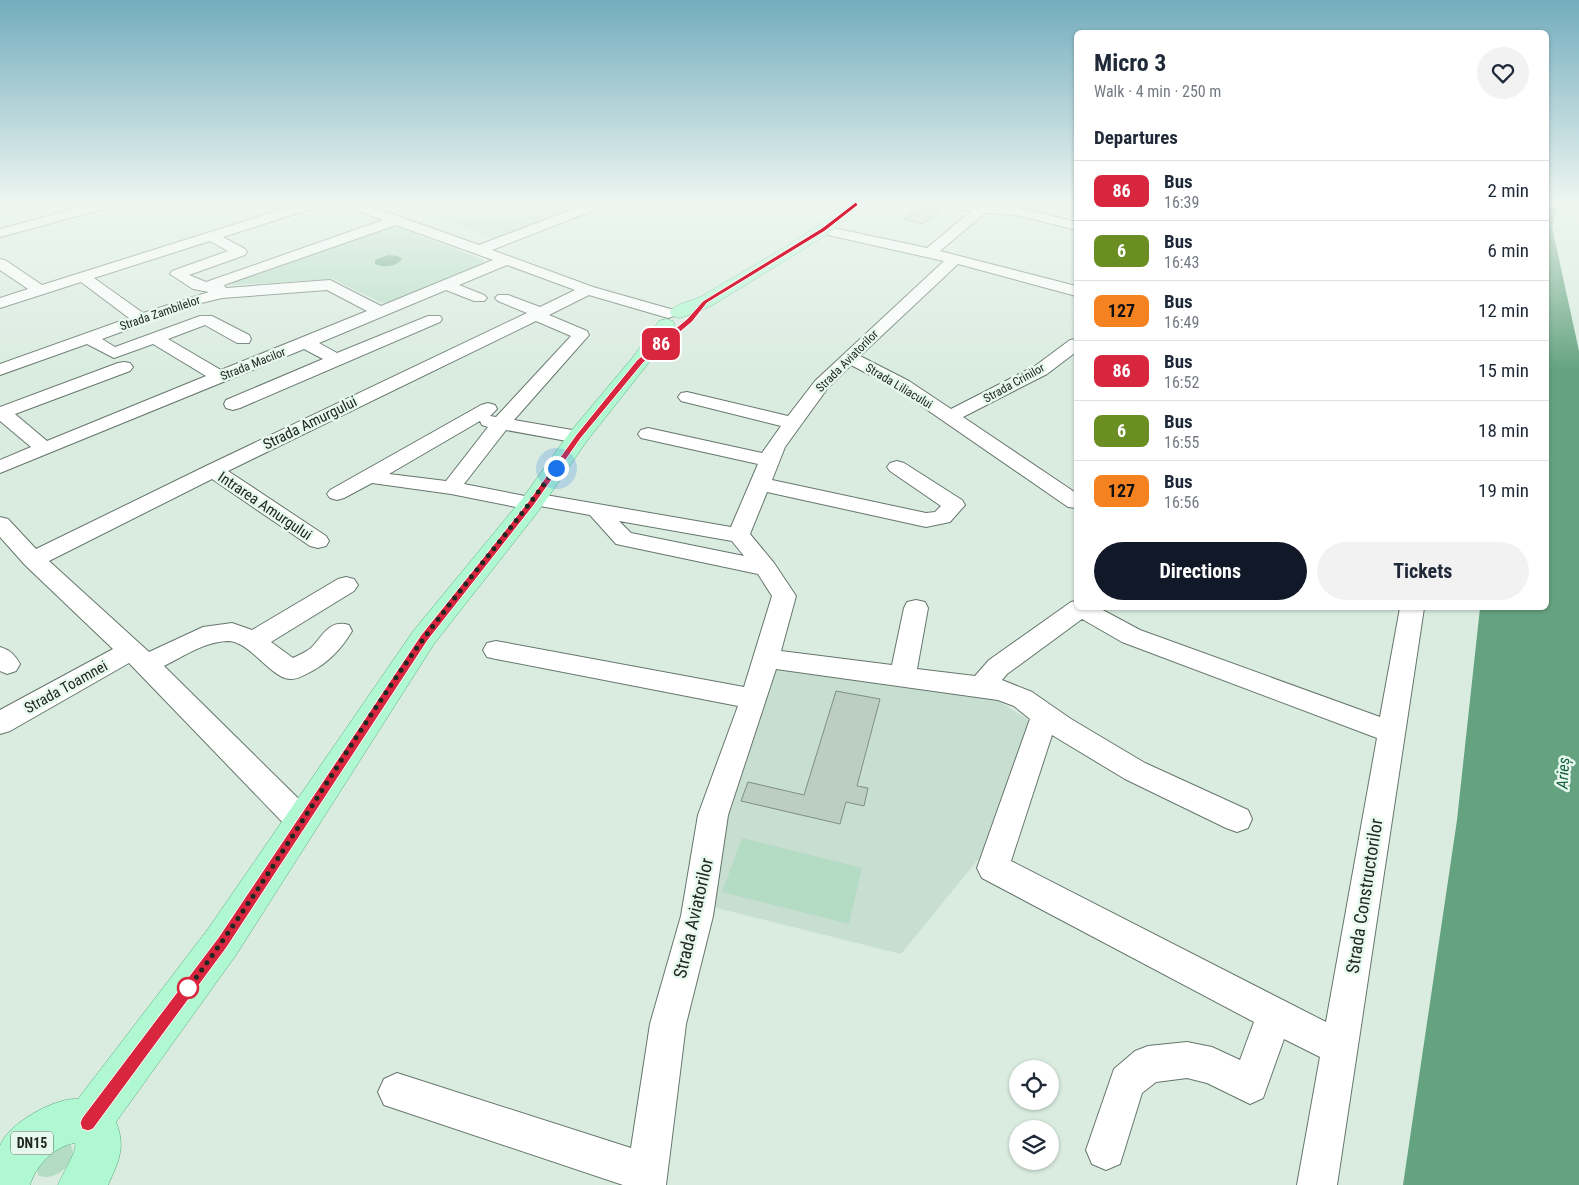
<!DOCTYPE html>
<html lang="en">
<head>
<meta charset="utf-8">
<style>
	body { margin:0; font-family:"Roboto Condensed",sans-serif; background:#f2f2f3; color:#1f2937; height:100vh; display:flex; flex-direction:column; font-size:19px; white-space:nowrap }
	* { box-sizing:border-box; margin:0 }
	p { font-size:16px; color:#747a83 }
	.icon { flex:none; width:28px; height:28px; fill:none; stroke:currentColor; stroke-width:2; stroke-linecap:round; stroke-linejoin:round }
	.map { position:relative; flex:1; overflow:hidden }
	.side { position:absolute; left:1074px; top:30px; width:475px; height:580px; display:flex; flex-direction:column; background:#fff; border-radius:8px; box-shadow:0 1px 4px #0004 }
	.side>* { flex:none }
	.badge { padding:0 10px; border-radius:8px; font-size:18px; line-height:32px }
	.fabs { position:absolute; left:1009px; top:1060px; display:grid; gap:10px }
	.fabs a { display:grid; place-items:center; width:50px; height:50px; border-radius:50%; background:#fff; box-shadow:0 1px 4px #0004; font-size:25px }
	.you { position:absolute; width:25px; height:25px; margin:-12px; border:4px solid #fff; border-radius:50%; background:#1a73e8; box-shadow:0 0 0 8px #1a73e833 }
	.map>.badge { position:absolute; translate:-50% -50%; box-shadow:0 0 0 2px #fff }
	h2 { padding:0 20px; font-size:19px; line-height:45px }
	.round { display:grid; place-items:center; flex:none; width:52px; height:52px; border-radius:26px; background:#f2f2f3 }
	.head { display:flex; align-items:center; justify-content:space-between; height:85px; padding:0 20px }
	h1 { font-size:24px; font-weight:700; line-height:38px }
	.button { display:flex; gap:10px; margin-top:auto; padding:10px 20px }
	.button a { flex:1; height:58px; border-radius:30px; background:#111827; color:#fff; font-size:20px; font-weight:700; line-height:58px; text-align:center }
	.button a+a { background:#f2f2f3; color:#1f2937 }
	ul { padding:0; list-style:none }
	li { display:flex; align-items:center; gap:15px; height:60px; padding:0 20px; border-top:1px solid #e0e1e3 }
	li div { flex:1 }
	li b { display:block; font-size:19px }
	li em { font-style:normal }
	li .badge { min-width:55px; font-weight:700; text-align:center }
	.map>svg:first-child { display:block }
	.built { fill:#c7ded0 }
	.green { fill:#b4dcc4 }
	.water { fill:#65a380 }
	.building { fill:#bccdc2; stroke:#7f8f85 }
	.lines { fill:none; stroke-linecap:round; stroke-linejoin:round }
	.minor-casing { stroke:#66766c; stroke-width:2 }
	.major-casing { stroke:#5bac80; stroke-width:1 }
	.minor { fill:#fff; fill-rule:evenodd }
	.major { fill:#aff8d1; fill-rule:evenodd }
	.line { fill:#d7263d; stroke:#fff }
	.walk { stroke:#212723; stroke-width:5; stroke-dasharray:0 9 }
	.stop-dot { fill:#fff; stroke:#d7263d; stroke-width:2.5 }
	.labels { text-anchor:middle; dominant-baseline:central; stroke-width:5; stroke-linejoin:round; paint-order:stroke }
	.far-street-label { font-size:12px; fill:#212723; stroke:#e7f9ee }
	.shield { fill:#e7f9ee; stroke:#5c6660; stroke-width:1 }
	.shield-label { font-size:14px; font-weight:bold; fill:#212723 }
	.street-label { font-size:15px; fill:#212723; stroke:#e7f9ee }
	.water-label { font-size:16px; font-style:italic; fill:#125d3b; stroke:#e7f9ee }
	.near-street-label { font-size:18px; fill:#212723; stroke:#e7f9ee }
</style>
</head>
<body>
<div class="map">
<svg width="1579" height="1185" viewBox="0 0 1579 1185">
	<rect width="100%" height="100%" fill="#daece0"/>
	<g class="built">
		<path d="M434 204H584L495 239 418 210Z"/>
		<path d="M772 668 997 700 1030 721 980 857 901 954 713 907 728 808Z"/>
	</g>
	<g class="green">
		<path d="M397 227 484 260 482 266 397 301 382 303 333 279 232 285 234 280 383 228Z"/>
		<path d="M742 838 862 868 849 924 722 892Z"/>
		<path d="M70 1144C82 1160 54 1184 38 1175L37 1165 44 1153Z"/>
	</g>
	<g class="water">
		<path d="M1546 204H1558L1552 227 1579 351V1185H1403L1457 820 1480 608H1546Z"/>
		<path d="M388 255 398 256 402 259C396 267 384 268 375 264V260Z"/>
	</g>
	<g class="building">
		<path d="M921 207 941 211 923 224 903 219Z"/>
		<path d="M836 691 880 699 857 786 868 788 864 806 846 802 840 824 741 801 748 782 804 795Z"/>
	</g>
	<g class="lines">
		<g class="minor-casing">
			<g id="minor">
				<path d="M0 204H8L7 207 0 208Z"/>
				<path d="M92 204H112L111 207 0 237V229Z"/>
				<path d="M299 204H318L317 207 223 237 245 249 247 252 245 255 189 275 206 282 383 220 347 207 346 204H364L479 245 586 204H603L602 207 492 250 593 287 674 310 676 313 674 316 668 318 589 295 549 315 587 331 589 335 514 420 578 431 585 433 588 437 585 441 578 443 506 430 464 484 525 496 534 493 731 527 758 464 641 438 638 434 641 430 648 428 762 453 781 426 681 401 678 397 681 393 687 392 788 416 815 381 944 261 819 233 817 230 819 227 824 226 927 248 971 211 945 207 944 204 1017 207 1076 222V230L1017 215 985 213 940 251 1076 286V296L958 264 860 356 909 381 951 409 1035 366 1070 340 1076 339V352L1047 374 963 417 1076 493V508L1068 507 897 389 851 365 827 389 785 447 772 480 926 513 935 512 941 506 890 471 887 467 890 463 897 461 904 463 962 500 965 505 950 522 926 527 767 492 750 534 774 563 796 596 781 651 892 665 904 608 907 602 916 600 925 602 928 608 917 669 975 676 989 660 1071 602 1076 601V608H1099L1140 630 1380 717 1400 608H1424L1337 1185H1297L1320 1057 1284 1039 1263 1098 1250 1104 1207 1083 1187 1078 1156 1082 1142 1093 1120 1164 1106 1170 1092 1164 1086 1150 1114 1069 1135 1051 1148 1046 1187 1042 1212 1047 1240 1060 1254 1022 982 878 977 868 1030 719 1014 706 998 700 776 669 728 815 713 916 686 1024 666 1185H623L384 1105 378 1092 384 1079 397 1073 631 1148 650 1024 681 916 698 815 738 706 496 659 487 657 483 650 487 643 496 641 744 687 772 596 758 574 616 544 590 515 540 506 531 510 451 494 372 483 344 498 337 500 330 498 327 494 330 490 481 405 488 403 495 405 497 409 490 416 496 417 571 336 536 321 228 471 326 536 329 541 326 546 318 548 310 546 212 479 49 561 149 652 203 627 232 623 252 630 338 579 346 577 354 579 358 585 354 591 271 642 293 658C299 655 306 652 311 648 323 636 329 619 349 625L352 631C342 648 329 662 312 671 306 674 297 680 290 679 271 678 250 642 229 641 206 641 184 656 164 666L313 813 317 822 313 831 302 835 291 831 129 663 10 731 0 734V710L113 649 25 565 0 537V517L8 519 36 549 206 466 527 313 498 301 495 298 498 295H508L540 307 575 290 507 265 459 285 484 295 487 298 484 301H474L446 290 319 343 337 353 428 316H440L442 319 440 322 240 408 233 410 226 408 224 404 226 400 323 359 304 349 0 473V460L31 447 0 421V407L118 363 124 362 130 363 133 367 130 371 15 414 47 441 206 376 153 344 114 358 87 344 0 375V364L129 318 81 282 0 308V298L28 289 0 270V259L5 260 42 285ZM396 225 493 260 381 306 330 280 226 288 224 285ZM210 241 228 251 172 271 170 274 193 289 209 292 143 313 94 278ZM327 290 367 311 221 370 168 339 205 325 237 343H249L251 339 249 335 212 316H200L115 347 102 339 197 304 222 298ZM480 421 482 425 488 427 446 481 389 474ZM619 521 732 541 744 556 631 533ZM1082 619 1122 642 1377 738 1326 1022 1011 861 1052 735 1125 779 1226 828 1237 832 1248 828 1252 819 1248 810 1145 763 1071 719 1032 692 1002 680 1007 674Z"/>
				<path d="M834 204H852L857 208 851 212 835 207Z"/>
				<path d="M0 647C10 650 15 655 20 664L16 671 7 674 0 671Z"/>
			</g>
		</g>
		<g class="major-casing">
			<g id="major">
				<path d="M847 204H863L830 233 711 306 686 316 679 318 672 316 670 312C676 303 694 301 704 295 752 266 803 239 847 204Z"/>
				<path d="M666 319 673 321 675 325 647 365 586 442 540 509 434 644 236 955 116 1122C126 1147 119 1161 108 1185H58C62 1174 78 1151 75 1143 55 1146 36 1165 30 1185H0C0 1175 0 1154 0 1146 8 1123 56 1097 78 1099L208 929 414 630 522 499 570 432 633 357 659 321Z"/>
			</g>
		</g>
		<use href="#minor" class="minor"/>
		<use href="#major" class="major"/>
	</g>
	<linearGradient id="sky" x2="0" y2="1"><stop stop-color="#73adbe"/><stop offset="0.55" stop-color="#eef6f1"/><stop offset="1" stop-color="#eef6f1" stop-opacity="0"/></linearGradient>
	<rect width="1579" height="370" fill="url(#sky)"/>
	<path class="line" d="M856 202 858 205 825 231 707 303 692 322 643 363 581 438 534 505 428 640 227 947 93 1129 88 1131 82 1129 80 1123 82 1118 218 938 421 635 528 502 576 435 637 360 687 319 703 301 822 228Z"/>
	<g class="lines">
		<path class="walk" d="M188 988 187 990C264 887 329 775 402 669 450 599 507 536 556 468"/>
	</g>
	<circle class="stop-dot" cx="188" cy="988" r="10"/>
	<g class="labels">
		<g class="far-street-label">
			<text transform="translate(160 313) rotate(-19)">Strada Zambilelor</text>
			<text transform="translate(847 361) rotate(-45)">Strada Aviatorilor</text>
			<text transform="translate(253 364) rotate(-22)">Strada Macilor</text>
			<text transform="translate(1014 383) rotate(-29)">Strada Crinilor</text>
			<text transform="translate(899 386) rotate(31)">Strada Liliacului</text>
		</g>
		<rect class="shield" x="11" y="1131.5" width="42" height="23" rx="4"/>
		<g class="shield-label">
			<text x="32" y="1143">DN15</text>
		</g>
		<g class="street-label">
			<text transform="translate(310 423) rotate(-26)">Strada Amurgului</text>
			<text transform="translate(265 506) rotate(34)">Intrarea Amurgului</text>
			<text transform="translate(66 687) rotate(-29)">Strada Toamnei</text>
		</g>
		<g class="water-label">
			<text transform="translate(1563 773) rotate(-86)">Arieș</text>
		</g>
		<g class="near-street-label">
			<text transform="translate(1364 896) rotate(-81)">Strada Constructorilor</text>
			<text transform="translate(693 918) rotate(-77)">Strada Aviatorilor</text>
		</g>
	</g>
</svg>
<div class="fabs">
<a><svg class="icon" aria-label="locate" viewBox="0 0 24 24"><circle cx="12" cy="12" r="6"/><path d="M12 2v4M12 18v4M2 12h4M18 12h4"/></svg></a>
<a><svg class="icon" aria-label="layers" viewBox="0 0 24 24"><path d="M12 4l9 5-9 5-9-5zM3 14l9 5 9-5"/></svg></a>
</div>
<div class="you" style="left:556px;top:468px"></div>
<b class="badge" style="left:661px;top:344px;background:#d7263d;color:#fff">86</b>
<section class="side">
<div class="head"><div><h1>Micro 3</h1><p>Walk · 4 min · 250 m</p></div><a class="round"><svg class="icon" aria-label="heart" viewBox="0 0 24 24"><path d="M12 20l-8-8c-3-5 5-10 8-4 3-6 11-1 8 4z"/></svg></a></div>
<h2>Departures</h2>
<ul>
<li><span class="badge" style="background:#d7263d;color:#fff">86</span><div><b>Bus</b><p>16:39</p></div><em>2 min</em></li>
<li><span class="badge" style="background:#6b8e23;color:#fff">6</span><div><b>Bus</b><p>16:43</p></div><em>6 min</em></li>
<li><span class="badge" style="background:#f58220;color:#111">127</span><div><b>Bus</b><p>16:49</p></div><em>12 min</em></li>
<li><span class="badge" style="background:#d7263d;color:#fff">86</span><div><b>Bus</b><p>16:52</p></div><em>15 min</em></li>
<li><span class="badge" style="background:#6b8e23;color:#fff">6</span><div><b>Bus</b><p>16:55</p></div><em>18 min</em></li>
<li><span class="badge" style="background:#f58220;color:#111">127</span><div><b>Bus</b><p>16:56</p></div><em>19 min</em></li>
</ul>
<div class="button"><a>Directions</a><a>Tickets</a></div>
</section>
</div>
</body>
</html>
